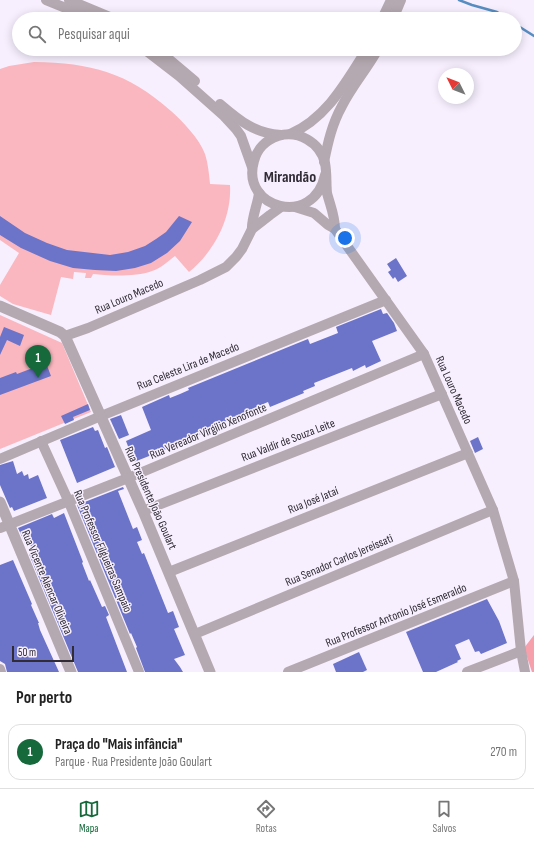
<!DOCTYPE html>
<html lang="pt">
<meta charset="utf-8">
<style>
body{margin:0;font-family:"Sofia Sans Condensed",sans-serif;background:#f6f6f6;color:#222}
.compass{position:absolute;left:438px;top:68px;width:36px;height:36px;border-radius:50%;background:#fff;box-shadow:0 2px 10px #0003;rotate:312deg}
.scale{position:absolute;left:12px;bottom:10px;width:62px;box-sizing:border-box;padding-left:4px;border:2px solid #302b34;border-top:0;font-size:11px;line-height:14px;white-space:nowrap;color:#302b34;-webkit-text-stroke:3px #f7effe;paint-order:stroke}
.you{position:absolute;left:345px;top:238px;width:14px;height:14px;margin:-10px;border:3px solid #fff;border-radius:50%;background:#1a73e8;box-shadow:0 0 0 6px #1a73e833}
.badge{display:grid;place-items:center;width:26px;height:26px;border-radius:50%;background:#15693b;color:#fff;font-size:13px;font-weight:700}
.pin{position:absolute;translate:-50% -33px;filter:drop-shadow(0 1px 2px #0008)}
.pin::after{content:'';position:absolute;top:21px;width:14px;height:12px;background:inherit;clip-path:polygon(0 0,100% 0,50% 100%)}
.list{margin:0;padding:0;list-style:none}
h2{display:flex;justify-content:space-between;align-items:center;height:52px;margin:0;padding:0 16px;font-size:17px}
h2 small{font-size:13px;font-weight:400;color:#767676}
.list li{display:grid;grid-template-columns:26px 1fr auto;gap:12px;align-items:center;box-sizing:border-box;height:56px;margin:0 8px 8px;padding:0 8px;border:1px solid #e0e0e0;border-radius:12px}
.list b{display:block;font-size:15px;white-space:nowrap}
.list p{margin:0;font-size:13px;white-space:nowrap;color:#767676}
.list em{font-size:13px;font-style:normal;color:#767676}
.icon{flex:none;width:22px;height:22px;fill:none;stroke:currentColor;stroke-width:2;stroke-linecap:round;stroke-linejoin:round}
.map{position:relative;flex:none;width:534px;height:672px;overflow:hidden}
.search{position:absolute;background:#fff;box-shadow:0 2px 10px #0003;left:12px;right:12px;top:12px;height:44px;display:flex;align-items:center;gap:10px;box-sizing:border-box;padding:0 14px;border-radius:22px;color:#767676;font-size:15px}
.sheet{height:116px;background:#fff}
nav{display:flex;justify-content:space-around;align-items:center;box-sizing:border-box;height:56px;border-top:1px solid #e0e0e0;background:#fff;font-size:11px;color:#767676}
nav a{display:grid;justify-items:center;gap:2px}
nav .on{color:#15693b}
.map>svg:first-child{display:block}
</style>
<div class="map">
<svg width="534" height="672" viewBox="0 0 534 672">
<rect width="100%" height="100%" fill="#f7effe"/>
<g fill="#fab7bf">
<path d="M34,62C91,63 127,72 171,111C183,122 199,138 205,154C208,163 209,174 210,184L230,185C232,218 214,252 189,272L175,256C168,261 160,269 152,271C136,277 109,276 93,274L91,278H85L86,273L74,272L73,279L61,277L51,315L13,304L0,296V285L19,253L0,240V69L9,66Z"/>
<polygon points="0,315 62,343 91,412 0,449"/>
</g>
<polygon fill="#f6a0ac" points="534,635 534,672 532,672 524,648"/>
<g fill="none" stroke-linecap="round" stroke-linejoin="round">
<g stroke="#578ec2" stroke-width="2.5">
<polyline points="459,0 472,5 497,12 508,19"/>
<polyline points="515,24 534,36"/>
</g>
</g>
<g fill="#6c74c9">
<polygon points="0,216 25,233 47,243 67,250 110,255 128,252 145,246 156,239 166,232 179,216 192,222 180,241 167,253 151,263 135,268 116,271 95,270 73,268 50,261 21,248 0,235"/>
<polygon points="396,258 407,276 398,282 395,277 393,279 388,272 391,270 387,264"/>
<polygon points="381,309 383,314 387,313 394,323 397,331 372,341 381,361 366,368 365,365 353,371 352,368 314,383 315,386 303,391 304,393 270,407 268,402 256,407 257,411 243,417 242,415 206,429 207,431 197,436 197,437 134,462 126,441 151,430 142,407 169,395 170,398 180,394 189,390 188,388 298,343 308,339 310,344 338,333 336,327"/>
<polygon points="4,327 24,335 20,346 7,340 0,355 0,337"/>
<polygon points="46,363 51,376 0,395 0,378 16,372 17,374"/>
<polygon points="88,404 90,410 73,417 74,420 65,424 61,416"/>
<polygon points="121,415 129,435 119,439 110,419"/>
<polygon points="93,427 95,431 98,430 105,448 107,447 115,467 77,483 60,440"/>
<polygon points="478,437 483,449 475,453 470,441"/>
<polygon points="13,461 17,474 22,471 24,476 28,474 29,479 38,475 47,498 14,511 12,507 10,508 0,485 0,465"/>
<polygon points="123,487 124,489 118,491 133,529 137,527 142,540 137,542 142,554 144,553 168,613 173,611 179,627 174,629 185,655 174,659 180,667 183,672 145,672 136,648 137,647 131,633 130,634 77,505"/>
<polygon points="64,513 83,562 82,563 89,581 90,580 102,607 105,606 109,615 106,617 127,672 78,672 29,554 33,553 29,541 25,543 18,528 52,514 54,518"/>
<polygon points="13,560 32,604 31,605 39,623 38,623 40,630 59,672 7,672 5,664 0,661 0,565"/>
<polygon points="487,599 499,621 507,643 481,654 479,651 475,652 469,639 455,645 461,659 457,661 458,662 436,672 423,672 406,632"/>
<polygon points="359,652 367,670 363,672 336,672 333,664"/>
</g>
<g fill="none" stroke-linecap="round" stroke-linejoin="round">
<g stroke="#b4a9b0" stroke-width="10">
<polyline points="46,0 93,19"/>
<polyline points="69,0 115,19"/>
<polyline points="382,19 391,0"/>
<polyline points="393,19 401,0"/>
<polyline points="144,49 179,76 224,116 236,129 241,136 252,167"/>
<polyline points="157,49 195,81"/>
<path d="M220,104C240,121 254,133 281,135"/>
<path d="M290,134C327,118 346,82 367,49"/>
<path d="M324,162C328,142 332,124 342,106C352,86 367,69 378,49"/>
<path d="M325,175C314,228 240,209 254,161C257,149 266,140 278,136C298,130 320,142 325,163C327,173 326,183 327,193C330,205 335,216 335,229"/>
<polyline points="295,207 314,213 328,225 335,229 424,354 493,510 514,581 521,651 525,672"/>
<path d="M252,229C251,220 258,203 259,193"/>
<polyline points="65,336 88,328 200,280 226,267 236,257 242,249 252,229 270,215 281,207"/>
<polyline points="41,441 68,500 139,672"/>
<polyline points="0,459 101,416 386,300"/>
<polyline points="143,511 442,394"/>
<polyline points="0,528 128,478 424,354"/>
<polyline points="169,572 468,453"/>
<polyline points="195,634 493,510"/>
<polyline points="0,669 1,672"/>
<polyline points="288,672 514,581"/>
<polyline points="467,672 521,651"/>
</g>
<g stroke="#b4a9b0" stroke-width="11">
<polyline points="0,306 60,332 65,336 143,511 210,672"/>
<polyline points="0,502 71,672"/>
</g>
</g>
<g text-anchor="middle" stroke-width="3" stroke-linejoin="round" paint-order="stroke">
<g font-size="12" fill="#302b34" stroke="#f7effe">
<text transform="translate(129 296) rotate(-23)" y="4">Rua Louro Macedo</text>
<text transform="translate(188 366) rotate(-22)" y="4">Rua Celeste Lira de Macedo</text>
<text transform="translate(454 390) rotate(66)" y="4">Rua Louro Macedo</text>
<text transform="translate(208 431) rotate(-23)" y="4">Rua Vereador Virgílio Xenofonte</text>
<text transform="translate(288 440) rotate(-21)" y="4">Rua Valdir de Souza Leite</text>
<text transform="translate(151 498) rotate(66)" y="4">Rua Presidente João Goulart</text>
<text transform="translate(313 500) rotate(-22)" y="4">Rua José Jataí</text>
<text transform="translate(103 551) rotate(67)" y="4">Rua Professor Filgueiras Sampaio</text>
<text transform="translate(339 560) rotate(-23)" y="4">Rua Senador Carlos Jereissati</text>
<text transform="translate(47 582) rotate(67)" y="4">Rua Vicente Alencar Oliveira</text>
<text transform="translate(396 615) rotate(-22)" y="4">Rua Professor Antonio José Esmeraldo</text>
</g>
<g font-size="16" font-weight="bold" fill="#302b34" stroke="#f7effe">
<text x="290" y="182">Mirandão</text>
</g>
</g>
</svg>
<svg class="compass" viewBox="-18 -18 36 36"><path d="M0-13l5 13h-10z" fill="#e53935"/><path d="M0 13l5-13h-10z" fill="#767676"/></svg>
<div class="scale">50 m</div>
<div class="you"></div>
<div class="pin badge" style="left:38px;top:378px">1</div>
<div class="search"><svg class="icon" aria-label="search" viewBox="0 0 24 24"><circle cx="10" cy="10" r="6"/><path d="M15 15l6 6"/></svg>Pesquisar aqui</div>
</div>
<section class="sheet">
<h2>Por perto<small></small></h2>
<ul class="list">
<li><span class="badge">1</span><div><b>Praça do ''Mais infância''</b><p>Parque · Rua Presidente João Goulart</p></div><em>270 m</em></li>
</ul>
</section>
<nav>
<a class="on"><svg class="icon" aria-label="map" viewBox="0 0 24 24"><path d="M3 6l6-2 6 2 6-2v14l-6 2-6-2-6 2zM9 4v14M15 6v14"/></svg>Mapa</a>
<a><svg class="icon" aria-label="directions" viewBox="0 0 24 24"><path d="M12 3l9 9-9 9-9-9zM9 14v-3h6M13 9l2 2-2 2"/></svg>Rotas</a>
<a><svg class="icon" aria-label="saved" viewBox="0 0 24 24"><path d="M7 4h10v16l-5-4-5 4z"/></svg>Salvos</a>
</nav>
